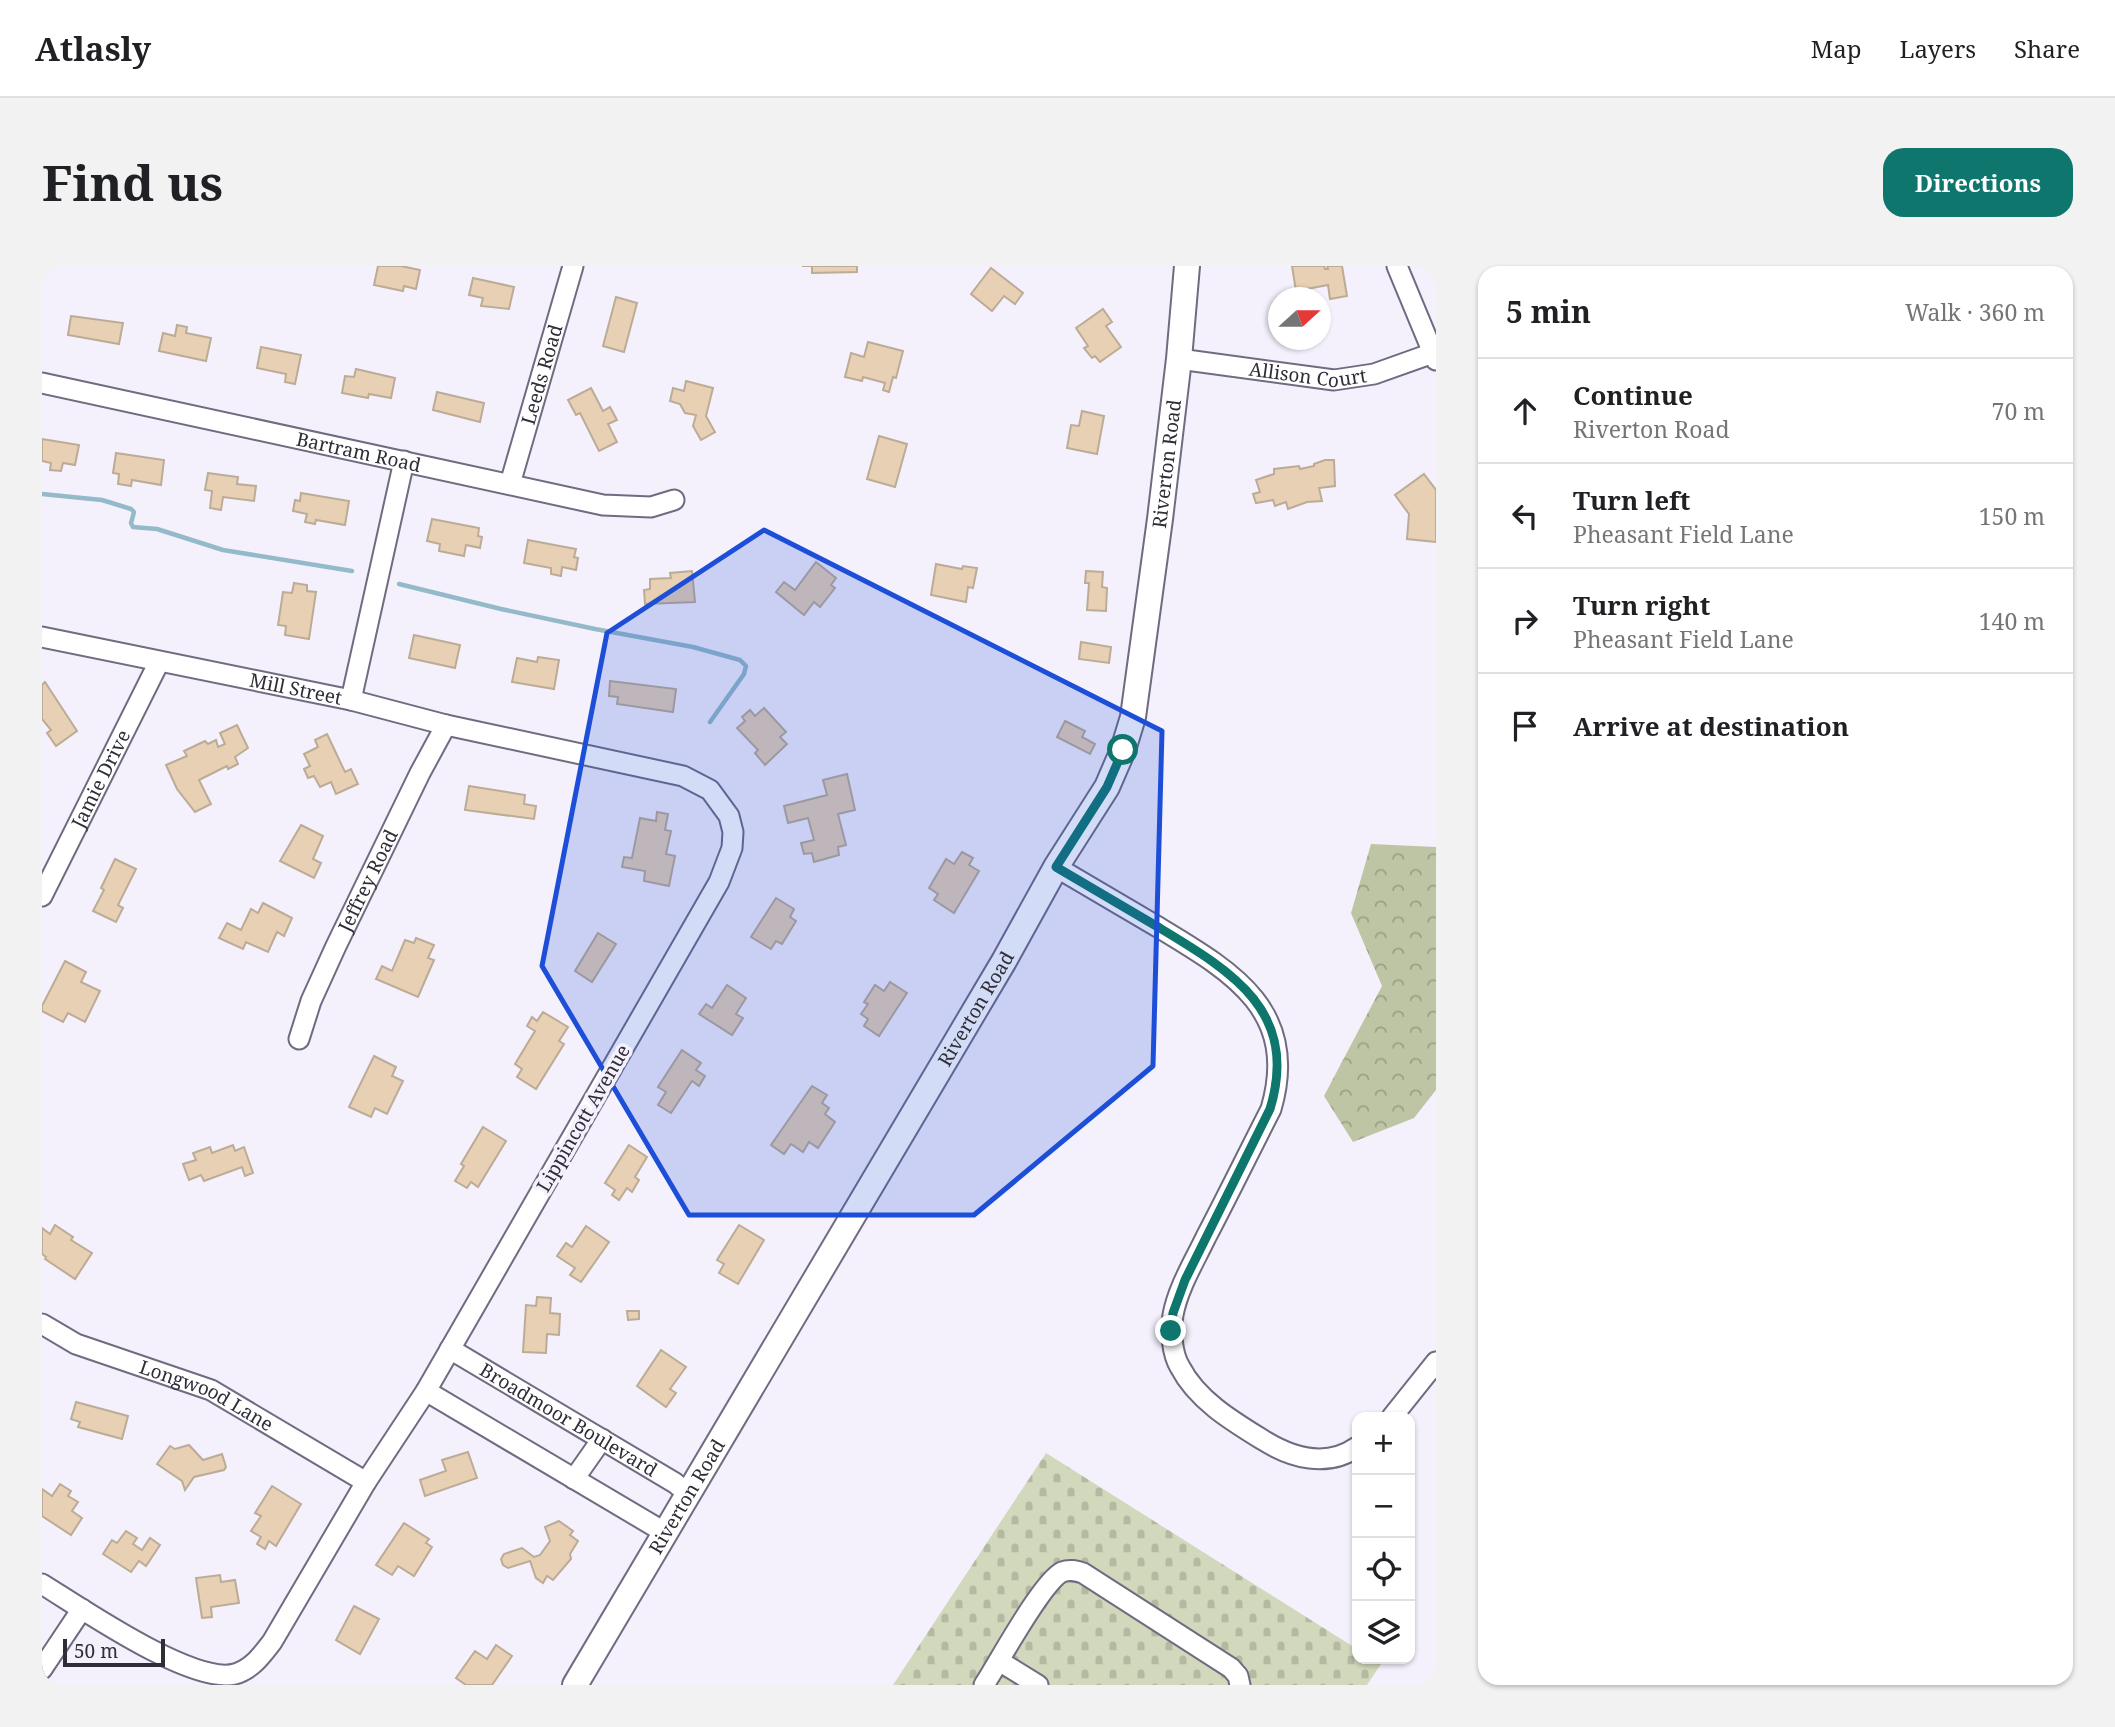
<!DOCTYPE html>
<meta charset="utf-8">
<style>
body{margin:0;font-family:"Noto Serif",serif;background:#f2f2f2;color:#202124}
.controls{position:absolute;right:21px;bottom:21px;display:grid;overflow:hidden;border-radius:14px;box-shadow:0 2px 5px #0004}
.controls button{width:63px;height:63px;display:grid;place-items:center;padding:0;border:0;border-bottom:2px solid #e0e0e0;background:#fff;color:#202124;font:35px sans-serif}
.compass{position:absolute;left:1226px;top:21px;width:63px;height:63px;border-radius:50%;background:#fff;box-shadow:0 2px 5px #0004;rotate:69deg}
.scale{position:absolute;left:21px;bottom:18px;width:102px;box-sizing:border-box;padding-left:7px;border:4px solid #302d37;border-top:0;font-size:19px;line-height:24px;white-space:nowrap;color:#302d37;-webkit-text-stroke:5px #f4f1fc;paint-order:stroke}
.stop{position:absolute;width:21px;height:21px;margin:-16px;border:5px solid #0f766e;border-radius:50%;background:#fff}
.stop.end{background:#0f766e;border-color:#fff;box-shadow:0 2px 7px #0008}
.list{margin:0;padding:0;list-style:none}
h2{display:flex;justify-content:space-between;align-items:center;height:91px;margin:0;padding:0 28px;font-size:30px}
h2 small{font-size:23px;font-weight:400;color:#757577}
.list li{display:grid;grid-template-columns:46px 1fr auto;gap:21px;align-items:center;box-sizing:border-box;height:105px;padding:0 28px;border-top:2px solid #e0e0e0}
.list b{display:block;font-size:26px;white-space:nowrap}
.list p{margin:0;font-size:23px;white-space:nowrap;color:#757577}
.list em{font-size:23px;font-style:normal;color:#757577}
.icon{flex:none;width:38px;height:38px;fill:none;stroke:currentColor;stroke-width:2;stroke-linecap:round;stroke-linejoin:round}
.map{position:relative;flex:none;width:1394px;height:1419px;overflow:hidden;border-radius:21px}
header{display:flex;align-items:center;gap:42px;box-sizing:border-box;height:98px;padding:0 35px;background:#fff;border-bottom:2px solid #e0e0e0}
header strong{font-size:33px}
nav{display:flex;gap:38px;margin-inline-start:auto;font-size:24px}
.intro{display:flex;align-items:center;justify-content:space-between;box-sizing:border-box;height:168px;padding:0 42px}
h1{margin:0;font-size:49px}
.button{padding:18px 32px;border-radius:21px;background:#0f766e;color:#fff;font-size:24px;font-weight:700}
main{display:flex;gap:42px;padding:0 42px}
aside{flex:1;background:#fff;border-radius:21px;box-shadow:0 2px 5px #0004}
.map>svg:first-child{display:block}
</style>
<header>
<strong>Atlasly</strong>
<nav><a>Map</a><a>Layers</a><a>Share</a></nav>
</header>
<div class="intro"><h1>Find us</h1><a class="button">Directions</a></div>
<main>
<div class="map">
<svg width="1394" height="1419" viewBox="0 0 1394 1419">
<defs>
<pattern id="forest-crowns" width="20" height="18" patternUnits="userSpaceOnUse" patternTransform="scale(1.75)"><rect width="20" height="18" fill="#bdc5a4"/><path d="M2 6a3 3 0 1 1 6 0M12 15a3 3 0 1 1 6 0" fill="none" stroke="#9aa086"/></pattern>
<pattern id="cemetery-stones" width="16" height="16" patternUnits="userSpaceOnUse" patternTransform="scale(1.75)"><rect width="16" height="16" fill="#d1d8bb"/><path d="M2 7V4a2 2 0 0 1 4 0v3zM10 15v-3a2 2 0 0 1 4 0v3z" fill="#b4baa1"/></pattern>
</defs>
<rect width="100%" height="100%" fill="#f4f1fc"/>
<polygon fill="url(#forest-crowns)" points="1329,578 1394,581 1394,824 1372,852 1311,876 1282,830 1340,720 1309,647"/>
<polygon fill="url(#cemetery-stones)" points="1004,1187 1315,1383 1315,1393 1331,1393 1339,1398 1325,1419 851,1419"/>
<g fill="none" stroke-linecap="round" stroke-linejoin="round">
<g stroke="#94bac9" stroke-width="4.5">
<polyline points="0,228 60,234 89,243 92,246 89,257 91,261 115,263 181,284 310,305"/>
<polyline points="357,318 459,343 553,363 651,381 698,394 704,400 702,408 668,456"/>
</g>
</g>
<g fill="#e7d0b3" stroke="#bcab96" stroke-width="2">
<polygon points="336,0 359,0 378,4 374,23 362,20 361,25 332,19"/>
<polygon points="760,0 815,0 815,6 770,7 770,0"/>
<polygon points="1250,0 1282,0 1283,3 1286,3 1285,0 1300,0 1305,30 1288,33 1286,19 1254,25"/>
<polygon points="949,2 981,27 973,38 962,30 950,45 929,28"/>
<polygon points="431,12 472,21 467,43 439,40 441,32 427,29"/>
<polygon points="574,31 595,37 582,86 561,80"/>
<polygon points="1061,43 1070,56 1064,60 1079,81 1058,96 1053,90 1050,92 1042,82 1046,80 1034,62"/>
<polygon points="29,50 81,57 77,78 26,69"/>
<polygon points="135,59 145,61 144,67 169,72 164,95 117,85 121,67 133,70"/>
<polygon points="826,76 861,85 854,112 851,111 847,126 841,124 843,117 821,111 820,115 803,111 809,87 822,91"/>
<polygon points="219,81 259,89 253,118 243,116 244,108 215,102"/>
<polygon points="314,103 353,112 349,132 327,128 326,132 300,127 303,110 312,111"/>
<polygon points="644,115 671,122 664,150 673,166 659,174 651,160 654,149 643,147 638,138 628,135 631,122 642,125"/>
<polygon points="549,122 561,145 568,141 575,154 566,158 575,176 557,185 538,147 534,149 526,134"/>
<polygon points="395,126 442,137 438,156 391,144"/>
<polygon points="1040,145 1062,150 1055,188 1025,182 1029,159 1037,160"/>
<polygon points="837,170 865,178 853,221 825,213"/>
<polygon points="0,173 37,179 33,199 21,197 19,205 8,204 9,197 0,195"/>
<polygon points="74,187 122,194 119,219 90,214 89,220 76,218 77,208 71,207"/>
<polygon points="1283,194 1292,194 1293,220 1277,222 1280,235 1265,236 1246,243 1244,236 1233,240 1231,234 1214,237 1211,228 1218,226 1214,214 1232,208 1232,203 1257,200 1258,203 1272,200 1272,198"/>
<polygon points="166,207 196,211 195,218 214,220 212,235 181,231 179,244 168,242 170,225 163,224"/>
<polygon points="1382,208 1394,224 1394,276 1365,273 1367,248 1353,229"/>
<polygon points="259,227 307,235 303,259 274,254 273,258 263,256 265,248 251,245 253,234 258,235"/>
<polygon points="390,253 437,262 436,270 440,271 438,282 424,279 422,290 397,285 398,278 385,275"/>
<polygon points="486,274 534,283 532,291 536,292 534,304 520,301 519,310 509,308 509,302 482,297"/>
<polygon points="774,296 794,312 789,319 793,322 778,341 772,336 762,349 734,326 742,316 753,324"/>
<polygon points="894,298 920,303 921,300 935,302 931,322 926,321 924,336 889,329"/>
<polygon points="650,305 653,336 603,338 602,324 608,323 608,313 629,312 628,307"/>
<polygon points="1044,305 1061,306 1060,321 1065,322 1064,345 1045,344 1047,317 1043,317"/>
<polygon points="252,317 265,319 265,325 274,326 267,373 243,369 244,360 236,359 241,326 250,327"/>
<polygon points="372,369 418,379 413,402 367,392"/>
<polygon points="1039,376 1069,381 1067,397 1037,393"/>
<polygon points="496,391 517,394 512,423 470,416 475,392 495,396"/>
<polygon points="568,415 634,423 631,446 575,438 576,431 567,430"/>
<polygon points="3,416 35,465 14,480 5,467 9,464 0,453 0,419"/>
<polygon points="722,442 744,466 738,471 745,478 723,499 713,487 716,484 695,462 703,455 700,451 708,444 713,450"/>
<polygon points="1023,455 1043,465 1040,471 1053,478 1048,488 1015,471"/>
<polygon points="195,459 206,482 193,491 196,498 186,503 185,500 157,514 169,538 153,546 135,523 124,499 145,490 142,485 163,475 166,478 174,474 176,481 183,478 178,467"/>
<polygon points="285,468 303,506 309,503 316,518 294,528 289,516 278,521 272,510 266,512 262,503 268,500 262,488 276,481 273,474"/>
<polygon points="805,508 813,544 796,548 804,579 796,581 797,589 772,596 770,587 762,588 759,577 772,574 766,552 746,557 742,540 785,529 781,514"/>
<polygon points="427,520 483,529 482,538 494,540 492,553 423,544"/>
<polygon points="615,546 626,548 623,564 629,565 624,588 633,590 627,620 602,615 603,605 580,601 582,591 590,592 598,552 614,555"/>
<polygon points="259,559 281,570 271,593 279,597 272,612 238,595"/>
<polygon points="920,586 931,592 927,599 937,605 912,647 892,634 896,628 887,622 904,593 912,598"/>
<polygon points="73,593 94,603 76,639 81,642 74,656 51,645 62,624 59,622"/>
<polygon points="734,632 752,643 748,651 754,655 740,678 734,675 729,683 709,671"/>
<polygon points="221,637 250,652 242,670 235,666 226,686 204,676 201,683 177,672 185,657 199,664 209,643 216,647"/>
<polygon points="556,667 574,678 550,716 533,705"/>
<polygon points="374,672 392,679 386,692 392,694 376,731 334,713 340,700 350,705 363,674 372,677"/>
<polygon points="23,695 44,706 39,716 58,725 43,756 26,747 21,756 0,745 0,740"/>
<polygon points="848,716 865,727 837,770 822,760 826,753 819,748 826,738 822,736 833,719 842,725"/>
<polygon points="685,719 704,732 694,748 701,752 690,769 657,748 664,738 670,742"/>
<polygon points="501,746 526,761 517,775 522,778 494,823 475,811 480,803 473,798 493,765 485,760 490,751 495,755"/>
<polygon points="640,784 659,797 654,804 663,810 657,820 650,815 629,847 616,839 624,826 616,821"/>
<polygon points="332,790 354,801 350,810 361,815 345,848 333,842 329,851 307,841"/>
<polygon points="770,820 785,829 780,837 787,842 783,848 793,856 776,882 767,876 761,886 749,878 742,888 729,879"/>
<polygon points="441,861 464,875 436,921 429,916 425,922 413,915 422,900 419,898"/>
<polygon points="191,879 193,885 202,881 211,907 203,910 200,901 162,915 159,909 147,914 141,898 154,894 151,887 168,881 170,887"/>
<polygon points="587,879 605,891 593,911 597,914 590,926 585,922 577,934 570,929 573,924 563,917"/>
<polygon points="13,959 31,971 29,974 50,987 33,1013 3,993 4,991 0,988 0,962 8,968"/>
<polygon points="697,959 722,974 696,1018 677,1007 682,998 675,994"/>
<polygon points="544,960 567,976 539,1016 528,1009 533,1002 515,990 524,977 530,981"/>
<polygon points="495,1031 509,1032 508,1047 518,1048 517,1069 505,1068 504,1087 481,1086 484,1039 494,1040"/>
<polygon points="585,1045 597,1045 597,1053 586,1054"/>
<polygon points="619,1084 644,1101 628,1123 634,1127 624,1141 595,1120"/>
<polygon points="34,1136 86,1150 80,1173 36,1161 38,1156 29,1153"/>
<polygon points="147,1179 161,1194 180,1188 184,1201 182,1204 152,1211 143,1224 140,1215 115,1198 128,1180 133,1183"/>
<polygon points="426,1186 435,1212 383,1230 378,1214 404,1205 400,1194"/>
<polygon points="18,1218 29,1225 26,1230 36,1236 30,1245 40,1252 29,1269 0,1250 0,1223 10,1230"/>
<polygon points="230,1220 259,1238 234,1280 227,1275 223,1283 215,1278 219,1271 209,1265 219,1250 213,1247"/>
<polygon points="517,1255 531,1265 528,1269 536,1275 528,1288 529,1293 511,1314 505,1310 501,1317 494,1312 488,1295 466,1302 461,1299 459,1293 462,1288 480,1282 492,1291 498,1289 508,1275 503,1261"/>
<polygon points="362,1257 387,1273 384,1277 390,1281 372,1310 356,1300 350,1309 334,1299"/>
<polygon points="84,1265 95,1272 91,1278 100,1284 108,1272 118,1279 104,1300 97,1295 89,1306 61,1288 70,1274 75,1277"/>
<polygon points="178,1309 179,1316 193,1314 197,1337 169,1341 170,1351 160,1352 154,1312"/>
<polygon points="312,1340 337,1353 318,1388 294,1374"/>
<polygon points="454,1379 470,1390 450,1419 424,1419 414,1412 433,1385 445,1393"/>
</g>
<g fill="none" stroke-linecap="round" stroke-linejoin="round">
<g stroke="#706b81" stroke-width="23">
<g id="minor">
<polyline points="1355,0 1394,94"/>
<path id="s1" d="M1137,93L1292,114L1332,108L1391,87"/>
<path id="s2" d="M0,117L561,239L609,241L632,234"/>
<path id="s3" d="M468,218L531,0"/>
<path id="s4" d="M0,371L309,434L404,459L641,510L668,524L687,550L691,566L690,582L677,616L384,1125L324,1216L230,1376C220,1389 210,1403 193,1408C150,1419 39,1342 0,1318"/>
<polyline points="309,434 362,195"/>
<path d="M1014,601C1048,621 1082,641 1116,661C1189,705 1258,744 1229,843C1207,886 1186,929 1164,971C1152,996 1136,1022 1131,1049C1128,1064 1130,1088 1138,1101C1155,1134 1190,1155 1221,1174C1250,1192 1285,1202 1315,1181"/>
<path id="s5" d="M0,630L117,396"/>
<path id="s6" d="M257,773L269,735L294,680L378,507L404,459"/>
<path id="s7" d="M0,1058L34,1078L169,1124L324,1216"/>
<path id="s8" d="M408,1083L633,1217L645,1227"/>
<polyline points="384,1125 622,1266"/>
<polyline points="1350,1151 1394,1096"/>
<polyline points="532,1213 560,1173"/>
<polyline points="957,1395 996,1419"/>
<polyline points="0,1403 40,1343"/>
<path d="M942,1419C957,1396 1000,1316 1020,1306C1028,1303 1034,1305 1041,1307L1189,1402L1196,1410L1198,1419"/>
</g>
</g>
<g stroke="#706b81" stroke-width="28">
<g id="major">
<path id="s9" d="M533,1419L962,695L1014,601L1065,521L1081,484L1091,451L1118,253L1137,93L1145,0"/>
</g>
</g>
<use href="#minor" stroke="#fff" stroke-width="19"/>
<use href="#major" stroke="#fff" stroke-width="24"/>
</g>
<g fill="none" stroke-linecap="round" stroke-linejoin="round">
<path stroke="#0f766e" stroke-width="9" d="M1081,484L1065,521L1014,601C1048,621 1082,641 1116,661C1189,705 1258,745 1228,843L1143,1014L1131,1047L1129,1065"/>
</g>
<path fill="#1d4ed8" fill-opacity="0.2" stroke="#1d4ed8" stroke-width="5" stroke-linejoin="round" d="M722,264L1120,465L1111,800L932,949H647L500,700L565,367Z"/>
<g text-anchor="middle" stroke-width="7" stroke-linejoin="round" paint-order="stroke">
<g font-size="19" fill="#302d37" stroke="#f4f1fc">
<text dy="7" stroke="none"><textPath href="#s1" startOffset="130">Allison Court</textPath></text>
<text dy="7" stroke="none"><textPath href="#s3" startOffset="114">Leeds Road</textPath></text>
<text dy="7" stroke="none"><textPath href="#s2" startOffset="324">Bartram Road</textPath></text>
<text dy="7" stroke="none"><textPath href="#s9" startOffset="1374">Riverton Road</textPath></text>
<text dy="7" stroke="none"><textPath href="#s4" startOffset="259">Mill Street</textPath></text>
<text dy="7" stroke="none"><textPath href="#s5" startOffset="131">Jamie Drive</textPath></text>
<text dy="7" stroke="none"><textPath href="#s6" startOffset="173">Jeffrey Road</textPath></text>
<text dy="7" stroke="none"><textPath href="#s9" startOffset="786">Riverton Road</textPath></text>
<text transform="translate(541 852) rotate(-60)" y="7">Lippincott Avenue</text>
<text dy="7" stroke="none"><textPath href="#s7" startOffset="180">Longwood Lane</textPath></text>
<text dy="7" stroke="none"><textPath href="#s8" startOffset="138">Broadmoor Boulevard</textPath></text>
<text dy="7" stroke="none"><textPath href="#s9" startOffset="219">Riverton Road</textPath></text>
</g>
</g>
</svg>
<div class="controls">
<button>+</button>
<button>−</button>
<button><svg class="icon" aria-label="locate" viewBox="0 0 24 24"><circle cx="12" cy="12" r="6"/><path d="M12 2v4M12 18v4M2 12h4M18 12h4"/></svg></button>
<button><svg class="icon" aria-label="layers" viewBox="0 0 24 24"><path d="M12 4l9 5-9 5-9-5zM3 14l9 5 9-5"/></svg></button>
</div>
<svg class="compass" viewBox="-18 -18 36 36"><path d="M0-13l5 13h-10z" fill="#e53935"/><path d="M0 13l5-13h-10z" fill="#757577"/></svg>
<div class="scale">50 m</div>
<div class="stop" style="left:1081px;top:484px"></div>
<div class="stop end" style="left:1129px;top:1065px"></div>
</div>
<aside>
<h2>5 min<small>Walk · 360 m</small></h2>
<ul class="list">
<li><svg class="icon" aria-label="ahead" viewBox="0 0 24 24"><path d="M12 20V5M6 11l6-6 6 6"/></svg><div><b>Continue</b><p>Riverton Road</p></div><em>70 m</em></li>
<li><svg class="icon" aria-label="left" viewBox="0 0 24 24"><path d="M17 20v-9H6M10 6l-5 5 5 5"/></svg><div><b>Turn left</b><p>Pheasant Field Lane</p></div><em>150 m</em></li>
<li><svg class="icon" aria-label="right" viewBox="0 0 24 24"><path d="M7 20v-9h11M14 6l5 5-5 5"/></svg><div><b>Turn right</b><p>Pheasant Field Lane</p></div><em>140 m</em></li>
<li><svg class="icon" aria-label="arrive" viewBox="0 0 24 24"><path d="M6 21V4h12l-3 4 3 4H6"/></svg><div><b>Arrive at destination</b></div></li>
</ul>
</aside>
</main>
